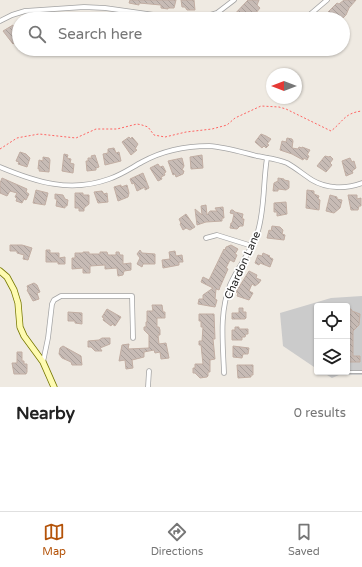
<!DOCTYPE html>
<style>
body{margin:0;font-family:"Varela Round",sans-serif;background:#f2f2f2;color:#222}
.controls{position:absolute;right:12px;bottom:12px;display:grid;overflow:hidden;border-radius:4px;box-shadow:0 1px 3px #0004}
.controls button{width:36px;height:36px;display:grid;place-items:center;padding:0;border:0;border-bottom:1px solid #e0e0e0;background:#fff;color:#222;font:20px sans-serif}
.compass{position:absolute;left:266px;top:68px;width:36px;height:36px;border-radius:50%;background:#fff;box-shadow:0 1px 3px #0004;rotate:270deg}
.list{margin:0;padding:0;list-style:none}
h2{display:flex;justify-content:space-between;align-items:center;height:52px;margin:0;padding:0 16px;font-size:17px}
h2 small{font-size:13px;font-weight:400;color:#767676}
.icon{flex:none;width:22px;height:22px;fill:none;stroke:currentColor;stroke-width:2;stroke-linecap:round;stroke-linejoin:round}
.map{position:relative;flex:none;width:362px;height:387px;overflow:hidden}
.search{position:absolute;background:#fff;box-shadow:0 1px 3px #0004;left:12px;right:12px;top:12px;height:44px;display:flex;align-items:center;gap:10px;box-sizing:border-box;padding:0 14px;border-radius:22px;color:#767676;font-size:15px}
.sheet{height:124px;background:#fff}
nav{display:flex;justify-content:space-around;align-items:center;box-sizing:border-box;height:56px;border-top:1px solid #e0e0e0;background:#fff;font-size:11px;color:#767676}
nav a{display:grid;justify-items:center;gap:2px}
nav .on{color:#b45309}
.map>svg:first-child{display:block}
</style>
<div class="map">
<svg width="362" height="387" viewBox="0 0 362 387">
<defs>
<pattern id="building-back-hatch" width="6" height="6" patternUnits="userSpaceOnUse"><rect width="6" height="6" fill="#c7bbb5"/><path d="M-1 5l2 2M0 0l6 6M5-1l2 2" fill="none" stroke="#aaa09b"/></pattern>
</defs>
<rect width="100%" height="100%" fill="#efeae2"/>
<polygon fill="#cbcbcb" points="362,296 362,375 339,375 332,378 322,372 347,372 347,306 317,306 317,369 283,346 280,313 331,298"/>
<g fill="url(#building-back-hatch)" stroke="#c2aea3">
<polygon points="130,0 176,0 174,8 168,8 168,9 161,8 161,5 139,3 139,5 129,3"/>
<polygon points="181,0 194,0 195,10 187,10 185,7 182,7"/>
<polygon points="248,0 259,0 257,5 260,8 251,19 230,19"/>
<polygon points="344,0 356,0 349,8 346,15 342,19 327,19 324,16 337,3 339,4"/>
<polygon points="13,25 18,33 15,35 18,40 13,44 3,31"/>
<polygon points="261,134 266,136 271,139 267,144 269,145 266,148 264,146 262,148 255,142"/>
<polygon points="129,137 131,139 132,137 138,144 135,149 137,150 131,155 122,142"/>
<polygon points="287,138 292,139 293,141 292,148 298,149 299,147 302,148 302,147 310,150 307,155 309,156 307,160 304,158 303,160 292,154 280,150 282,141 286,142"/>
<polygon points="114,148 116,153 119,152 121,161 105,165 103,154 108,153 108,149"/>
<polygon points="20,152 26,154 30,158 27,167 18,164 19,162 16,161"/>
<polygon points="64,154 68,155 67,158 71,159 70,163 74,164 73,173 62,171"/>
<polygon points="95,155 99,167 96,168 96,170 87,171 86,161 88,161 88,158 92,158 91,156"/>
<polygon points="202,155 203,168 191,169 190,157"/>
<polygon points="325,156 329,157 330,156 333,159 330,163 332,165 326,172 317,166"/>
<polygon points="43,157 49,158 50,160 49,172 39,171 40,169 38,169 39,160 43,161"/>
<polygon points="182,158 184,166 182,170 184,171 183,174 176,177 175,174 173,175 168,161"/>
<polygon points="350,158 352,162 354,161 356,168 352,171 353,173 346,176 342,161"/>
<polygon points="158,164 160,167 163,166 166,172 164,173 165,175 161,177 162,179 158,181 150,168"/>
<polygon points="143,173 149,188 145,190 145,187 137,191 134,183 132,184 130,179"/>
<polygon points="2,178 27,189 26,192 29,194 26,200 24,199 22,203 16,201 17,198 15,197 17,193 10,191 7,196 0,193 0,183"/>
<polygon points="278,178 284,179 284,180 289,181 289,188 286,190 278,189 278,191 273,191 274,183 278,181"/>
<polygon points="121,185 121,187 127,185 129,193 128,197 118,201 114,187"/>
<polygon points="36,190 48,193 45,205 33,203"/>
<polygon points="307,190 314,191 314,194 319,196 318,199 320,200 319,210 306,208"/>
<polygon points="102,191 104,194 107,193 108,202 98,203 94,192"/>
<polygon points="75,193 83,193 83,195 89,195 89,204 84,208 84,211 79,211 79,208 75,208"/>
<polygon points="55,194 63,195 65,199 68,200 67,206 65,206 65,208 56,206 57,199 55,199"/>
<polygon points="330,195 337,197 337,199 342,200 340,208 334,213 326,211"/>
<polygon points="348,195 357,195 357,199 361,198 361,206 359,206 358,210 351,210"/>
<polygon points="286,202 287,214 277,216 277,212 274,212 274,203"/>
<polygon points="206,205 207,215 210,211 217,211 215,208 223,207 224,218 222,218 222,221 206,222 197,225 195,209 202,215 201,206"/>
<polygon points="231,210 233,210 235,212 243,214 242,219 244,219 243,226 240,226 237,229 230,228 231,223 232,223 234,214 230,213"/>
<polygon points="186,214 195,227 190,230 186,228 183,230 180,224 181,223 179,219"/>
<polygon points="272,226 280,227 283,230 282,234 285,235 284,240 267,238 269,230 271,231"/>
<polygon points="10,245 22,245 32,248 28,260 23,259 24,255 17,253 17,251 10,251"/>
<polygon points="231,245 238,249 235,254 237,255 234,262 230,260 226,268 228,269 220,287 219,290 216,289 215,299 217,300 215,307 198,304 199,299 203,299 203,295 213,288 201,282 203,277 209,280 224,249 225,250 226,247"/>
<polygon points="46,250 50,250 50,253 59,253 59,258 65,257 65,264 58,264 58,262 46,262"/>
<polygon points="140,250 142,253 155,254 155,264 143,264 142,267 137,264 140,258 137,254"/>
<polygon points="175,251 176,256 182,255 183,262 179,262 179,265 163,268 162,260 170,259 169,252"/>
<polygon points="83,252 89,252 89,254 100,254 100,252 107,252 108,255 116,255 116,252 119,252 120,255 123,255 123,264 131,263 131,270 124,271 123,275 118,276 117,268 105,269 105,265 90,266 90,273 83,273 83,268 72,269 72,258 75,258 75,253 83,253"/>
<polygon points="263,253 270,256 269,257 273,259 270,267 260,263 259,265 255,263 258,255 262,256"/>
<polygon points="249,271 257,275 256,278 261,280 259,283 255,286 252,284 249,291 253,293 249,300 237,296 238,293 236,292"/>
<polygon points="34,283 37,285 40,292 37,293 39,299 33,301 27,290 28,289 27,286"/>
<polygon points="152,305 162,305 163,312 165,312 165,318 157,318 157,327 159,327 160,330 160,335 158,335 159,344 166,343 169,358 161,359 160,352 155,353 154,350 144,352 144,357 132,360 133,368 126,369 125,360 119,361 122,345 129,344 128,349 149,348 149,335 144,330 144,327 146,327 146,322 147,322 147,311 153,311"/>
<polygon points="239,308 243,308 243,312 246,312 246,318 245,319 232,319 232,313 239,313"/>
<polygon points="107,309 121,317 115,326 112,324 111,326 103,320 104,318 102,317"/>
<polygon points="347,309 351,309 352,311 360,314 359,325 353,331 353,356 360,356 360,362 347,362"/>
<polygon points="68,312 82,313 82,324 75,323 75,321 68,321"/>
<polygon points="199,314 214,314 215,339 213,339 215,359 210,360 210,372 208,372 208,376 207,377 200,378 195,373 193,373 193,368 195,368 195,364 203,364 201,345 199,345 199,341 202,341 203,327 201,327 201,321 199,321"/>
<polygon points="235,327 239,327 239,329 248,329 248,334 246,334 245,337 242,337 242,340 232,340 232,330 235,330"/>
<polygon points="102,338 110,338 110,344 100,348 102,351 95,351 91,347 88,347 88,341 99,340"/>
<polygon points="63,346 81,356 82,365 72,365 71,362 62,358 59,354 60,348"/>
<polygon points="233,346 249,348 248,354 243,354 242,358 233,357"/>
<polygon points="17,352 22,352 22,361 24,361 24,364 27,364 27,372 26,374 14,374 12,363 17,363"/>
<polygon points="237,365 253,365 253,375 251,375 251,377 238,378"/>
</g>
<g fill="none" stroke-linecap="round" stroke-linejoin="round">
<g stroke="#a4a4a4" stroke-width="3.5">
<polyline id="lane" points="347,372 362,372"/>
</g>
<g stroke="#a4a4a4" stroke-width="5.5">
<g id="street">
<polyline points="296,18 307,17 327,0"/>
<polyline points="197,19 217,13 234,0"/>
<polyline points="0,21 12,15 25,11 84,7 105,8 183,19"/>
<path d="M0,167C36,182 70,193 109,179C121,175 131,168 142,162C162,151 187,146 209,146C225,147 241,152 257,156C267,158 278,159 287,163C296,168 304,175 312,180C327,189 346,189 362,183"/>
<polyline points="206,238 217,235 252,246"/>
<polyline points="43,362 48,338 52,304 54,300 61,296 132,296 133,338"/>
<path d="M224,373C223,343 219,313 230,285C238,266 252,251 258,231C265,207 263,182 267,158"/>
<polyline points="148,387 149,371"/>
</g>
</g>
<g stroke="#777800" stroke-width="7">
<polyline id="secondary" points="0,271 7,277 14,290 18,303 20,327 24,336 43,362 54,387"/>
</g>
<path stroke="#ff6563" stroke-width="1" stroke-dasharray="2 2" stroke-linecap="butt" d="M0,149L17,138L22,137L39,134L76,138L96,129H117L137,124L142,125L148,127L154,135L165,137L186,132L212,129L227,125L235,118L261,106L279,107L286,109L331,131C343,122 344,113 362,111"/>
<use href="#lane" stroke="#fff" stroke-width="2"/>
<use href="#street" stroke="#fff" stroke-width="4"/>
<use href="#secondary" stroke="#fefbb1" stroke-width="5.5"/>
</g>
<g text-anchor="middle" stroke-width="3.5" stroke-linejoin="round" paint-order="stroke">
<g font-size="11" fill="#1d1d1d" stroke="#fff">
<text transform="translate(242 265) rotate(-66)" y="4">Chardon Lane</text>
</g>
</g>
</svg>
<div class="controls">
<button><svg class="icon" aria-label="locate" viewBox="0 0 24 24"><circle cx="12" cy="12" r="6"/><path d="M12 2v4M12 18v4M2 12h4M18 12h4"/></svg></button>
<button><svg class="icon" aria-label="layers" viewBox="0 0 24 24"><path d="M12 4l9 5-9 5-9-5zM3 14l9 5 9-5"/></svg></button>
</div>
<svg class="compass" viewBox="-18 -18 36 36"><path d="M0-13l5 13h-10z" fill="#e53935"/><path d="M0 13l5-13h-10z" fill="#767676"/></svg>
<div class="search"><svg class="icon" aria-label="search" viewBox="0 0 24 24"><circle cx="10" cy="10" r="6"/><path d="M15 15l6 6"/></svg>Search here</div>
</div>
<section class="sheet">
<h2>Nearby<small>0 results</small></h2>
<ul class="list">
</ul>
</section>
<nav>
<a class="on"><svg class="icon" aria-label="map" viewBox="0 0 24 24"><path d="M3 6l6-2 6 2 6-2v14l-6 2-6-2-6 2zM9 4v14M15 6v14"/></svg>Map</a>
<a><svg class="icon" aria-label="directions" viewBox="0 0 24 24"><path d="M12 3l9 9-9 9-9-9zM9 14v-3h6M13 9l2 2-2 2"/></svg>Directions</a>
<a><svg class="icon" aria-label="saved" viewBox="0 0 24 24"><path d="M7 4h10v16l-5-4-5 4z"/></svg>Saved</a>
</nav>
